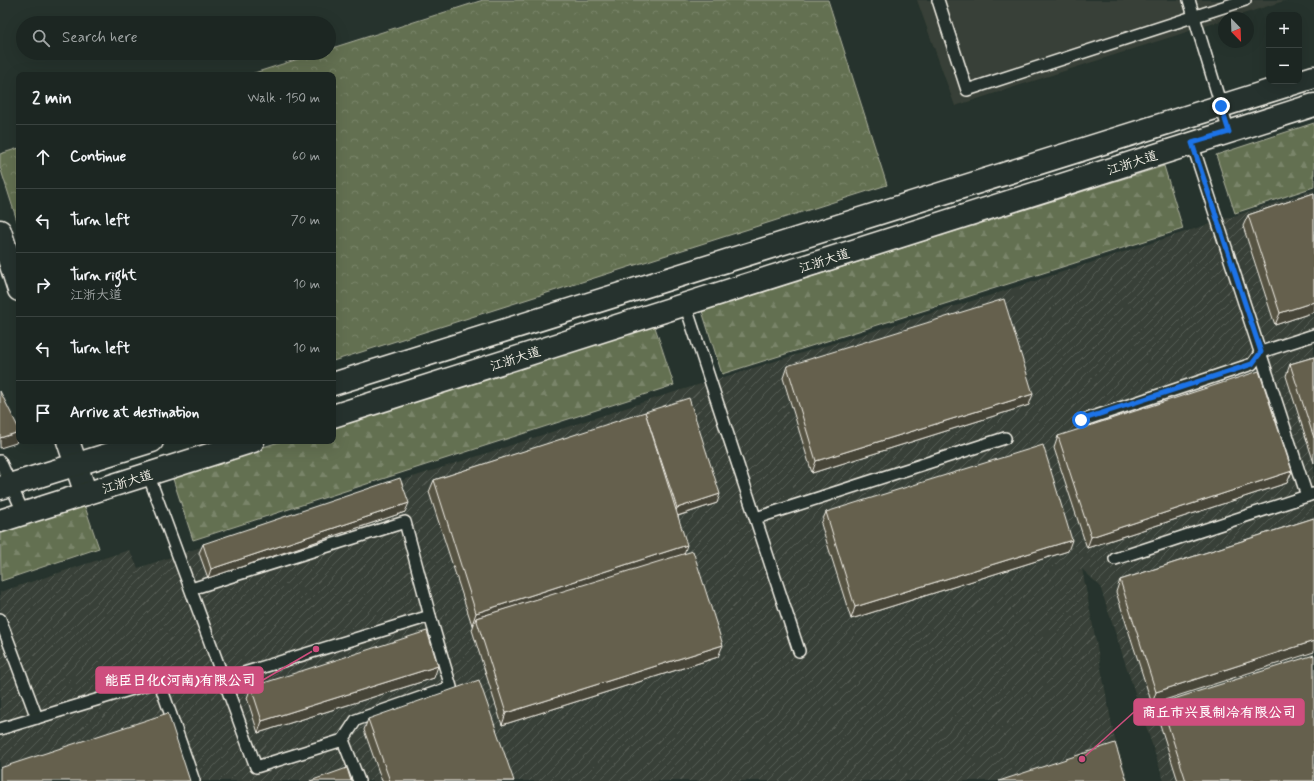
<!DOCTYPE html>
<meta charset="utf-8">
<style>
body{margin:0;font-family:Mynerve,"LXGW WenKai TC",sans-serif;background:#252e2a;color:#f1f3f6}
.controls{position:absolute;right:12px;top:12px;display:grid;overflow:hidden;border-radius:8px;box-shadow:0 4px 16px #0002}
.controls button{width:36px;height:36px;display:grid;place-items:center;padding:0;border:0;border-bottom:1px solid #3a4340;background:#1c2622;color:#f1f3f6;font:20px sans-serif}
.compass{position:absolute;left:1218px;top:12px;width:36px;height:36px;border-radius:50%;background:#1c2622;box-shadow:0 4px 16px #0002;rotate:157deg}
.stop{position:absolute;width:12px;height:12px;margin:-9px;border:3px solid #1a73e8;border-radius:50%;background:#fff}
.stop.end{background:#1a73e8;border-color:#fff;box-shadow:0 1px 4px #0008}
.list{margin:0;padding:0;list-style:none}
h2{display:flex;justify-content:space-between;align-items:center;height:52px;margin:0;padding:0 16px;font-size:17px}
h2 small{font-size:13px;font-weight:400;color:#a0a5a5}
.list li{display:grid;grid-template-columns:26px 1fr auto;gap:12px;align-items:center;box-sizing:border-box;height:64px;padding:0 16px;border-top:1px solid #3a4340}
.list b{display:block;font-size:15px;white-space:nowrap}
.list p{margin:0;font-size:13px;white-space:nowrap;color:#a0a5a5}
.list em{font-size:13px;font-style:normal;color:#a0a5a5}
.icon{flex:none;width:22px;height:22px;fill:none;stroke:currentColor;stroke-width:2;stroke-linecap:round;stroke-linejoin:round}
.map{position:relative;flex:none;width:1314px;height:781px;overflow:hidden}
.search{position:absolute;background:#1c2622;box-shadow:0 4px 16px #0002;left:16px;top:16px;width:320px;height:44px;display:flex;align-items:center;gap:10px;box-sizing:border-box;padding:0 14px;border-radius:22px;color:#a0a5a5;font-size:15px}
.panel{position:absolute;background:#1c2622;box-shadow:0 4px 16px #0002;left:16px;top:72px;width:320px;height:372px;border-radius:8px}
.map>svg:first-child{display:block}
</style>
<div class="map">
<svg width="1314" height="781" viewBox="0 0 1314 781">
<defs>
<pattern id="industrial-furrows" width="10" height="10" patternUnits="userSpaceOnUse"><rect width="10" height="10" fill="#394137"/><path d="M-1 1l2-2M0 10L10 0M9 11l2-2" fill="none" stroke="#565d54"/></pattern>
<pattern id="forest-firs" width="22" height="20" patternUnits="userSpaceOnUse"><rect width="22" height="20" fill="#637051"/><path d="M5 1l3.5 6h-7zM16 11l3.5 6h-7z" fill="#7a856a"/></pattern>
<pattern id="park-crowns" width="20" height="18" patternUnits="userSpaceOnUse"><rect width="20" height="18" fill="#637051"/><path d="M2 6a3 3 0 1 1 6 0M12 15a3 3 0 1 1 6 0" fill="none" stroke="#7a856a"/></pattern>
</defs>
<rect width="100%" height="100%" fill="#26332d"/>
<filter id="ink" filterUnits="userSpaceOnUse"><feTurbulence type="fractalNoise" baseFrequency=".025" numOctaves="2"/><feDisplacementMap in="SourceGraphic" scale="8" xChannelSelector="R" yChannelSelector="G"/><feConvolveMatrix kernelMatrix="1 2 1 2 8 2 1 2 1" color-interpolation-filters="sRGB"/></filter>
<g filter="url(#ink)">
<polygon fill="#394137" points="917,0 1287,0 1230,18 1224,18 1224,20 955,106"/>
<polygon fill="url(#industrial-furrows)" points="1314,190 1314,781 1164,781 1100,586 1082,569 1114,736 1129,781 0,781 0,592 129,550 138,568 410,478 678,391 998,293"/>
<g fill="url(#forest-firs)" stroke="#acb09c">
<polygon points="1314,123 1314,187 1235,213 1216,155"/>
<polygon points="1164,166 1183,229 722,374 702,311"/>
<polygon points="653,321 674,385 193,540 172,476 282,441 333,441 333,424"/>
<polygon points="84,504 99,548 1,581 0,532"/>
</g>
<g fill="url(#park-crowns)" stroke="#acb09c">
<polygon points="483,0 828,0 887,185 333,361 333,75 248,75 317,53 329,53 329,49"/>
<polygon points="19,148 19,227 0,167 0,154"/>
</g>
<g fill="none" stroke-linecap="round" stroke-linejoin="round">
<g stroke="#f4f1e8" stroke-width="14">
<g id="lane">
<polyline points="938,0 967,90 1245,0"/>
<polyline points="1189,0 1229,132"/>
<polyline points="1192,143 1307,496"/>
<polyline points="685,304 799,651"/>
<polyline points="1081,421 1252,364 1261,352 1314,335"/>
<polyline points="0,461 24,514"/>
<polyline points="148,474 256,767 343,740 359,781"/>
<polyline points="756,518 1005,438"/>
<polyline points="1115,559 1313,494"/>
<polyline points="191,589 405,522 430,616"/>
<polyline points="0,619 37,718"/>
<polyline points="224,679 430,616 451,687 356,720 343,740"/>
<polyline points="0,729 159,681 194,781"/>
</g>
</g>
<g stroke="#f4f1e8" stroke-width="25">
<g id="street">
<polyline points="0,231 19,290"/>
<polyline points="68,441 86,494"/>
</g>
</g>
<g stroke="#f4f1e8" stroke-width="25">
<g id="primary">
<polyline points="333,384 1314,77"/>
<polyline points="333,416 1314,105"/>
<polyline points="0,488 152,441"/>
<polyline points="0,521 253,441"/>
</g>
</g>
<use href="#lane" stroke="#26332d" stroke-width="11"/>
<use href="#street" stroke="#26332d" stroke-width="22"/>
<use href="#primary" stroke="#26332d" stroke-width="22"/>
</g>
<g fill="#575343" stroke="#f4f1e8">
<polygon points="1314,193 1314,312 1275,325 1243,226 1248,215"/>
<polygon points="1314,357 1314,463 1286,376 1290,364"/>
<polygon points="787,366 1029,405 812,473 783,378"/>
<polygon points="645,412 717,503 678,516 684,553 718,657 502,725 472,630 474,624 472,625 429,492 434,480 645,413"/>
<polygon points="1058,436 1292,471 1287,483 1087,548 1054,448"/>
<polygon points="405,512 208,578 199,553 203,544"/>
<polygon points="826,512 1068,551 851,619 821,524"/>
<polygon points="1314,518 1152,704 1116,592 1120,580"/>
<polygon points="434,678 258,733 247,698 251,687"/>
<polygon points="1161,703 1314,781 1178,781 1157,715"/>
<polygon points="368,719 514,781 382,781 364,730"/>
</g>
<g fill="#474437" stroke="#f4f1e8">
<polygon points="1314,302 1314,312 1275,325 1280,313"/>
<polygon points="1033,394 1029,405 812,473 816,461"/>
<polygon points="19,432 19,435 16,443 0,448 0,438"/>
<polygon points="1292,471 1287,483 1087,548 1091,537"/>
<polygon points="720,494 717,503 674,517 677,508"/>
<polygon points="409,503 405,512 208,578 211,569"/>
<polygon points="1072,540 1068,551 851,619 855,607"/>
<polygon points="687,545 683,557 476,618 474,624 472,625 476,613"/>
<polygon points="1314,641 1314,652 1152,704 1156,692"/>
<polygon points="723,645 718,657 502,725 506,713"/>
<polygon points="438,666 434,678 258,733 262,721"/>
</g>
<g fill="#65614e" stroke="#f4f1e8">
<polygon points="1314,193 1314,302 1280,313 1248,215"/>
<polygon points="1004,299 1033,394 816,461 787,366"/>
<polygon points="1314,357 1314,438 1290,364"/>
<polygon points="1259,371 1292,471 1091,537 1058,436"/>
<polygon points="0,391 19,429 19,432 0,438"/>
<polygon points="689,398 720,494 677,508 645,412"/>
<polygon points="645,412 687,545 476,613 434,480"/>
<polygon points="1043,445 1072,540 855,607 826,512"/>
<polygon points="400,478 409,503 211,569 203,544"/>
<polygon points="1314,518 1314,641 1156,692 1120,580"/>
<polygon points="693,551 723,645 506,713 476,618"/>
<polygon points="427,631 438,666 262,721 251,687"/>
<polygon points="1314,655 1314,781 1186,781 1161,703"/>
<polygon points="479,680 514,781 390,781 368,719"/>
<polygon points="168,713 190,781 0,781 0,768"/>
<polygon points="1115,743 1127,781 999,781"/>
<polygon points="347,768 351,781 310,781"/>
</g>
</g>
<g fill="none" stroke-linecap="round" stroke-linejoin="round" filter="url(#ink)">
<polyline stroke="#1a73e8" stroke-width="5" points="1081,420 1252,364 1261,352 1192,143 1229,132 1221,106"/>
</g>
<g text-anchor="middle" stroke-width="3.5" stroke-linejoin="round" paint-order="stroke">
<g font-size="13" fill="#f4f1e8" stroke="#26332d">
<text transform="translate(1132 162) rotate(-18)" y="5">江浙大道</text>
<text transform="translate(824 260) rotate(-18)" y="5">江浙大道</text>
<text transform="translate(515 358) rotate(-18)" y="5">江浙大道</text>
<text transform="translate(127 481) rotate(-17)" y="5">江浙大道</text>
</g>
</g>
<path fill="none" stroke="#ce4e7e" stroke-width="1.5" d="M316 649L263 680M1082 759L1134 712"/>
<g fill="#ce4e7e" stroke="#26332d" stroke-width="1.5">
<circle cx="316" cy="649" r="4"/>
<circle cx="1082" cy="759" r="4"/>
</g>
<g fill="#ce4e7e" stroke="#ce4e7e" stroke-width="1.5">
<rect x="96" y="667" width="167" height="26" rx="4"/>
<rect x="1134" y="699" width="170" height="26" rx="4"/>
</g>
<g font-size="14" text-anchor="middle" font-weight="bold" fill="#fff">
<text x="180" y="685">能臣日化(河南)有限公司</text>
<text x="1219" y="717">商丘市兴良制冷有限公司</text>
</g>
</svg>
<div class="controls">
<button>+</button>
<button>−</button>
</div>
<svg class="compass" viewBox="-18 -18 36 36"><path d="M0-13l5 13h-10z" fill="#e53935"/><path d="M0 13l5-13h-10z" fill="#a0a5a5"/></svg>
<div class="stop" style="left:1081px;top:420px"></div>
<div class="stop end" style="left:1221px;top:106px"></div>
<div class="search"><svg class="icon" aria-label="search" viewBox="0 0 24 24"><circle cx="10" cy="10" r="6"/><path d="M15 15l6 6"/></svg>Search here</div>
<section class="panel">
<h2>2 min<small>Walk · 150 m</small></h2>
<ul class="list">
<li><svg class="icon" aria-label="ahead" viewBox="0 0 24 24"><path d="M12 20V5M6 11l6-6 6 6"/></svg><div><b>Continue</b></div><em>60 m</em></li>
<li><svg class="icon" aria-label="left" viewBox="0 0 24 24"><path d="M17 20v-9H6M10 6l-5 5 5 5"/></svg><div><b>Turn left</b></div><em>70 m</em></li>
<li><svg class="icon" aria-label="right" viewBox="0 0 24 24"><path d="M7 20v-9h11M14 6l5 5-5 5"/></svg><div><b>Turn right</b><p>江浙大道</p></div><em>10 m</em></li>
<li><svg class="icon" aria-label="left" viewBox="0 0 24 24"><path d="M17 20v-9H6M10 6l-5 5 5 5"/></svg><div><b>Turn left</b></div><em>10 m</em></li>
<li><svg class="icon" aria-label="arrive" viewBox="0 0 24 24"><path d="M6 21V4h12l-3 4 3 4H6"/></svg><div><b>Arrive at destination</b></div></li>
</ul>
</section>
</div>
